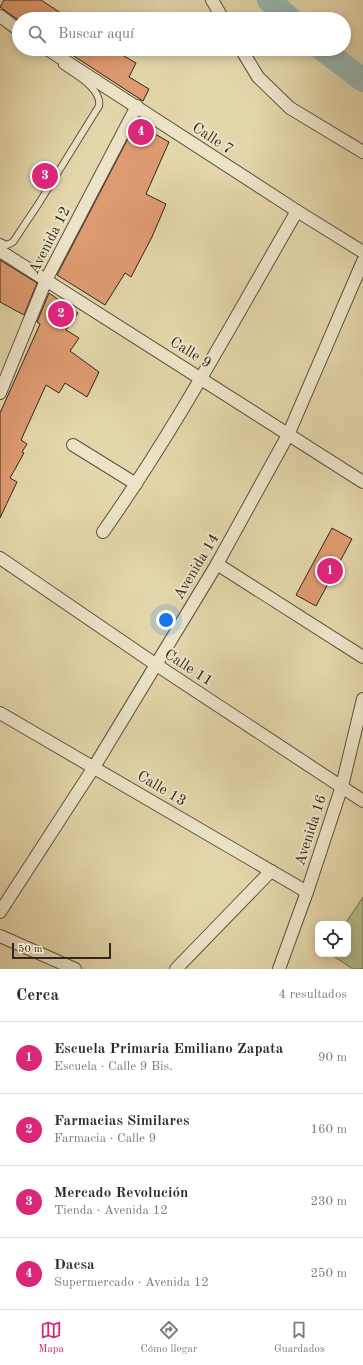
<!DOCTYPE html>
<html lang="es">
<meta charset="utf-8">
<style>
body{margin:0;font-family:"Old Standard TT",serif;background:#f7f7f7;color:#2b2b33}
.controls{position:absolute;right:12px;bottom:12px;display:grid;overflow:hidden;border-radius:8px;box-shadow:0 2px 10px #0003}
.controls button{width:36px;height:36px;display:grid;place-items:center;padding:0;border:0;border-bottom:1px solid #e1e1e2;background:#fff;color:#2b2b33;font:20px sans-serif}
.scale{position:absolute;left:12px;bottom:10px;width:99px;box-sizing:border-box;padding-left:4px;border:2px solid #32261e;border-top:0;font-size:11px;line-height:14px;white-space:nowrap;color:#32261e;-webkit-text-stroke:3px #ede4c8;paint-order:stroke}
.you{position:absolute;left:166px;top:620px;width:14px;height:14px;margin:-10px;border:3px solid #fff;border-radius:50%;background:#1a73e8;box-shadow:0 0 0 6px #1a73e833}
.badge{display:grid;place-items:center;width:26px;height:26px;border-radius:50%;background:#db2777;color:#fff;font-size:13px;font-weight:700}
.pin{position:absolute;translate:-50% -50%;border:2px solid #fff;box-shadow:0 1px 4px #0006}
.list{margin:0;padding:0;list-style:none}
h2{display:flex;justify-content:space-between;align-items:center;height:52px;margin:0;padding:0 16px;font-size:17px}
h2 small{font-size:13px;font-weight:400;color:#7c7c81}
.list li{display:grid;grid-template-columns:26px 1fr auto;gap:12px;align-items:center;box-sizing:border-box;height:72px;padding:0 16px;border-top:1px solid #e1e1e2}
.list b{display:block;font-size:15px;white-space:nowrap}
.list p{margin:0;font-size:13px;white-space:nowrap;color:#7c7c81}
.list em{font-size:13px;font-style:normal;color:#7c7c81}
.icon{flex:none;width:22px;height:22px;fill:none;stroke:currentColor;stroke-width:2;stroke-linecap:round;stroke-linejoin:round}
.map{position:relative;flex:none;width:363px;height:969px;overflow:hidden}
.search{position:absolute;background:#fff;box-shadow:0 2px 10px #0003;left:12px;right:12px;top:12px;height:44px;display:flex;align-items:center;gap:10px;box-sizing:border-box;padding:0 14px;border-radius:22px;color:#7c7c81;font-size:15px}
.sheet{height:340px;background:#fff}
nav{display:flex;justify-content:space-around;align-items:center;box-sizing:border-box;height:56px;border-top:1px solid #e1e1e2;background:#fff;font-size:11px;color:#7c7c81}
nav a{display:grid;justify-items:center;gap:2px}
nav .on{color:#db2777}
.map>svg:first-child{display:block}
</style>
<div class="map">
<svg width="363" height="969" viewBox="0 0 363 969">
<rect width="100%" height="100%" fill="#e3d6aa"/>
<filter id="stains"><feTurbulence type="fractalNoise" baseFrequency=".005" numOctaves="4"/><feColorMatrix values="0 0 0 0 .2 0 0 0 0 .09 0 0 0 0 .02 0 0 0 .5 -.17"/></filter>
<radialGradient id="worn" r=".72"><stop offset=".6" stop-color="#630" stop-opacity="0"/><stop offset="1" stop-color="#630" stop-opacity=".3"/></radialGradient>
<polygon fill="#b0be8b" stroke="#717254" points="363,897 363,969 353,969 330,954 348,954 348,924 345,924"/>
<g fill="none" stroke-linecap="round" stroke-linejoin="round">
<g stroke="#98b7b2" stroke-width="24">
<polyline points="269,0 290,19"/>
<polyline points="322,49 363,80"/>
</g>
</g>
<g fill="#de9a70" stroke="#32261e">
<polygon points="4,0 41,0 70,19 17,19 0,7"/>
<polygon points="63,49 112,49 136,63 129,77 149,89 143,101"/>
<polygon points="136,123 169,142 146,194 166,204 152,237 131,277 125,273 105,305 57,275"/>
<polygon points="0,260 37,283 24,315 0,302"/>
<polygon points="49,293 78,313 66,330 79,338 70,351 99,372 87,397 65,383 59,393 46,385 21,440 27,444 22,452 24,453 10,478 17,482 0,518 0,413 40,324 37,322"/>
<polygon points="332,528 352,539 316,606 296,595"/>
</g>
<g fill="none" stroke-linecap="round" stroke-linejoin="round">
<g stroke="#5e5241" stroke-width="8">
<path id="service" d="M0,242L7,245L13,242L39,203L99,106C102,88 74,74 62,65"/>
</g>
<g stroke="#5e5241" stroke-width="14">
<g id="minor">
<polyline points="212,0 223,19"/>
<polyline points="0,16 19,30"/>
<polyline points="47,49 297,211 363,252"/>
<polyline points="241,49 258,77 290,108 363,152"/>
<polyline points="0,251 363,482"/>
<polyline points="0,393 46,280 137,106"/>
<polyline points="73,445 136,484"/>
<path d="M103,532C175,430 234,320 297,211"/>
<polyline points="0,558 155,664 363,801"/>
<polyline points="217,564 363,657"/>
<polyline points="0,713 307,892"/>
<polyline points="0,912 94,767 217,564 288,435 363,261"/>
<polyline points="0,936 75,969"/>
<polyline points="176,969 271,871"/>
<polyline points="279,969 307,892 342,786 363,699"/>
</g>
</g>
<use href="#service" stroke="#ede4c8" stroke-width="6"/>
<use href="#minor" stroke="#ede4c8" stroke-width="12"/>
</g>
<g text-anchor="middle" stroke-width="4" stroke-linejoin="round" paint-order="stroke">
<g font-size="15" fill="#32261e" stroke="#ede4c8">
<text transform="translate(213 138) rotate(33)" y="5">Calle 7</text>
<text transform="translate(49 240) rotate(-63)" y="5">Avenida 12</text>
<text transform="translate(191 352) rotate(32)" y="5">Calle 9</text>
<text transform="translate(196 566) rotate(-59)" y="5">Avenida 14</text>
<text transform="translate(189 667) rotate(33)" y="5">Calle 11</text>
<text transform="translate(162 788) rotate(31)" y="5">Calle 13</text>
<text transform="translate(310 830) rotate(-72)" y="5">Avenida 16</text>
</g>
</g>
<rect width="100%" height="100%" filter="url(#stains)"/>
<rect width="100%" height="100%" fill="url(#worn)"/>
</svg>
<div class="controls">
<button><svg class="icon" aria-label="locate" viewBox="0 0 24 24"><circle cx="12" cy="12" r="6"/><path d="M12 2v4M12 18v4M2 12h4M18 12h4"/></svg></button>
</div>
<div class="scale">50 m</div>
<div class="you"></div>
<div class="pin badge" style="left:330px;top:571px">1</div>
<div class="pin badge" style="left:61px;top:314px">2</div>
<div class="pin badge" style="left:45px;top:176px">3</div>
<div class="pin badge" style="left:141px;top:132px">4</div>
<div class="search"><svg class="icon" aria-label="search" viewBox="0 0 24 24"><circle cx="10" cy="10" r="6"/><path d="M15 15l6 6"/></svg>Buscar aquí</div>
</div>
<section class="sheet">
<h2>Cerca<small>4 resultados</small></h2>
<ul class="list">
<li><span class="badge">1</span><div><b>Escuela Primaria Emiliano Zapata</b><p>Escuela · Calle 9 Bis.</p></div><em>90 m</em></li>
<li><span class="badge">2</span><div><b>Farmacias Similares</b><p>Farmacia · Calle 9</p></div><em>160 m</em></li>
<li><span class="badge">3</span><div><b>Mercado Revolución</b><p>Tienda · Avenida 12</p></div><em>230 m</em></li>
<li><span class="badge">4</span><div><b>Dacsa</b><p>Supermercado · Avenida 12</p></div><em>250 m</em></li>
</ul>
</section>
<nav>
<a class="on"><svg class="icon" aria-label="map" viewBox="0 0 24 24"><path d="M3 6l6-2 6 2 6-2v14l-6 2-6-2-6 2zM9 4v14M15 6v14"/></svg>Mapa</a>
<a><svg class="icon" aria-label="directions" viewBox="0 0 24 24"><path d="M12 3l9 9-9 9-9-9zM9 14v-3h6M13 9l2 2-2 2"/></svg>Cómo llegar</a>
<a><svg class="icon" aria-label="saved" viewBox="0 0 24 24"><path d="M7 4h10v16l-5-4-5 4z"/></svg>Guardados</a>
</nav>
